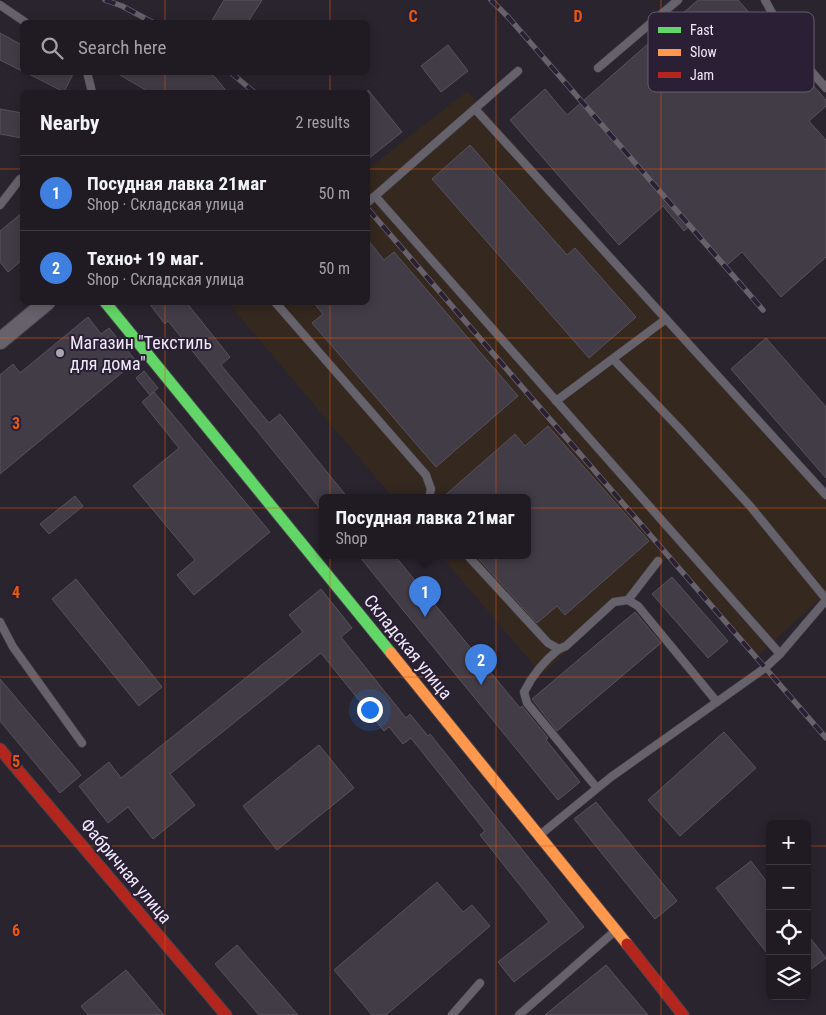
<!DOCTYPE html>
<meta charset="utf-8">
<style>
body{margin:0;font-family:"Roboto Condensed",sans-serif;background:#2d2830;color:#f1f3f6}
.controls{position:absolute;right:15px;bottom:15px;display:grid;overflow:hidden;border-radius:8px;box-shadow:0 2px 12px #0003}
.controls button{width:45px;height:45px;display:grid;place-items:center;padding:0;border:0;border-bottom:1px solid #3d3941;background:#201b23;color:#f1f3f6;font:25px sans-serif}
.you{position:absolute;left:369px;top:709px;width:18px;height:18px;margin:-12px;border:4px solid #fff;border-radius:50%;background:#1a73e8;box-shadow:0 0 0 8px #1a73e833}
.badge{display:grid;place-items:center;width:32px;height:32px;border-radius:50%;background:#0b8043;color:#fff;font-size:16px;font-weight:700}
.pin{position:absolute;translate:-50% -41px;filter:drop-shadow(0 1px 2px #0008)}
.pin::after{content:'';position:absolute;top:26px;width:18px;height:15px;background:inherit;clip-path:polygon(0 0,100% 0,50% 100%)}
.popup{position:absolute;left:319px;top:494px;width:212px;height:65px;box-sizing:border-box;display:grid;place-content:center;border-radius:8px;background:#201b23;filter:drop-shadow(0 1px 4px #0005);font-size:16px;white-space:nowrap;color:#a2a1a6}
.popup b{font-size:19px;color:#f1f3f6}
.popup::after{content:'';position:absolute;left:50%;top:100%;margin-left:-10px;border:10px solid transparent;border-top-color:#201b23}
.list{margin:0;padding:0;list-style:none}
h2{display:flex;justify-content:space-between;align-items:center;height:65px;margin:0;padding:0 20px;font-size:21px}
h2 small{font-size:16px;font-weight:400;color:#a2a1a6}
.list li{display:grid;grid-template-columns:32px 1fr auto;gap:15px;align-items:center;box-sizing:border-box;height:75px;padding:0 20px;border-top:1px solid #3d3941}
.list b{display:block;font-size:19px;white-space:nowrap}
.list p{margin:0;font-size:16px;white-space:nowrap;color:#a2a1a6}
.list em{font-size:16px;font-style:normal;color:#a2a1a6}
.icon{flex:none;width:28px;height:28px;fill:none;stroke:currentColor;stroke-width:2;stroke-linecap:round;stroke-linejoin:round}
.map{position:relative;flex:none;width:826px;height:1015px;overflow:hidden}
.search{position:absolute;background:#201b23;box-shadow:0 2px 12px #0003;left:20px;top:20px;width:350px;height:55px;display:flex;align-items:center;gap:12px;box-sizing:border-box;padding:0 18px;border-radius:8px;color:#a2a1a6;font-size:19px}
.panel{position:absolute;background:#201b23;box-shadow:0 2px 12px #0003;left:20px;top:90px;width:350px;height:215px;border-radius:8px}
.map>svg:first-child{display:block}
</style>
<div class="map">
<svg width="826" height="1015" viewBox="0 0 826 1015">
<rect width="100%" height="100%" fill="#2a242f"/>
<polygon fill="#34281f" points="467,91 826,494 826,593 757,657 670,555 542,675 441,556 528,556 528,498 393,498 228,303 368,302 368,169"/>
<g fill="#423c47" stroke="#58525d">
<polygon points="224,0 262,0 248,22 211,22"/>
<polygon points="698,0 738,0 826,100 826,106 809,121 826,140 826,257 781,297 742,252 727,265 691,225 684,231 663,206 619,245 510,120 545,89 567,115"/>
<polygon points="0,33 22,45 22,71 0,60"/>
<polygon points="448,45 468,71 441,92 421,66"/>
<polygon points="25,72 74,72 64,92"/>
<polygon points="115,72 208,72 215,77 227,92 149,92"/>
<polygon points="368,90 402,132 368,159"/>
<polygon points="0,109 22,113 22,138 0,134"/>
<polygon points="470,145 567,255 575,248 636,317 589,358 432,179"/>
<polygon points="22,213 22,260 8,272 0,262 0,231"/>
<polygon points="368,240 384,260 394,252 518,396 436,467 312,323 323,314 313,302 368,302"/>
<polygon points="148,302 186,302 230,357 221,365 269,423 280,414 348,498 322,498 322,511 168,321 165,324"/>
<polygon points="88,317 101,334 109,328 136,361 0,474 0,375 13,364 20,373"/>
<polygon points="766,338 826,407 826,478 731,369"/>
<polygon points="144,371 158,388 150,395 136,378"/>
<polygon points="154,392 270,532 194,595 177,575 195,560 133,486 179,448 142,402"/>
<polygon points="548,426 649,541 565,615 557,606 537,623 476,556 528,556 528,498 442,498 515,434 525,446"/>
<polygon points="75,496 83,506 49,534 40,524"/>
<polygon points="359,556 395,556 520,708 522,706 548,738 546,740 580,782 558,800"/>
<polygon points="672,577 728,641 708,658 652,594"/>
<polygon points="76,579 162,687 139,706 52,599"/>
<polygon points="321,589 352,628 341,637 406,718 410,714 428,736 430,734 584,927 514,982 498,962 549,922 480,835 485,831 411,738 403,744 389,727 384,731 321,653 170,774 195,805 153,839 128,807 108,823 79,786 109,762 121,778 303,632 289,615"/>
<polygon points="635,612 661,643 557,731 532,699"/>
<polygon points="0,679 81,775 60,793 0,721"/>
<polygon points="724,732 756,768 680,836 648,800"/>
<polygon points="319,745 354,788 277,850 243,806"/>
<polygon points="596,802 677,901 655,919 574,819"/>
<polygon points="751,861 770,886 770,957 716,888"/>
<polygon points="437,882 463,912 472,905 490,926 386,1015 372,1015 334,970"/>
<polygon points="807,934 826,958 807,972"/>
<polygon points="237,945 298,1015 259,1015 215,964"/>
<polygon points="606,965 648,1015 545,1015"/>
<polygon points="126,970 164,1015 88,1015 81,1006"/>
</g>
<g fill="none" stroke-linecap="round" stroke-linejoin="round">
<g stroke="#47424c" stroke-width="9">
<g id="lane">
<polyline points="765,0 791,48 826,88"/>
<polyline points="0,5 25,22"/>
<polyline points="598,68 678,0"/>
<polyline points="87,72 92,92"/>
<polyline points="475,109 826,495"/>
<polyline points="375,196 780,654"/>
<polyline points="368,202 375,196 518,71"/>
<polyline points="0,205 20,179 22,178"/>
<polyline points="275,302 426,475 431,489 429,498"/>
<polyline points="613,359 679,428 750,506 826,599"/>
<polyline points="556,401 666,319"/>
<polyline points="468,556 548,643 559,649 566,646 614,602 628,600 638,606 717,702"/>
<polyline points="628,600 658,561"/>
<polyline points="0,622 13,647 82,743"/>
<path d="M559,649C544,661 532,676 524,692L527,703L597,788"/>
<polyline points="541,834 611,777 765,668 780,654 826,600"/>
<polyline points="452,1015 480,983"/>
<polyline points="519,1015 615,931"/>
</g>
</g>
<g stroke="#47424c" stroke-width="18">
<polyline id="street" points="0,341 47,302"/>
</g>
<g stroke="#47424c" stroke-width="13">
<polyline id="fast" points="105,302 391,653"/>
</g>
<g stroke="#47424c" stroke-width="13">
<polyline id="slow" points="391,653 627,944"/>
</g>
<g stroke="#47424c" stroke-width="13">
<g id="jam">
<polyline points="0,749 226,1015"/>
<polyline points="627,944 683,1015"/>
</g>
</g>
<use href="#lane" stroke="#66626b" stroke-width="8"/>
<use href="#street" stroke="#66626b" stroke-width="16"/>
<use href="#fast" stroke="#63d668" stroke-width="11"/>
<use href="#slow" stroke="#ff974d" stroke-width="11"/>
<use href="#jam" stroke="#b3261e" stroke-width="11"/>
<g stroke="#66616a" stroke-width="5.5">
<g id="rail">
<polyline points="105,0 122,6 152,22"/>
<polyline points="491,0 509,18 763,310"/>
<polyline points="230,72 254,92"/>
<polyline points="368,209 826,738"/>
</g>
</g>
<use href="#rail" stroke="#2a1f34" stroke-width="4" stroke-dasharray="11" stroke-linecap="butt"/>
</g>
<path fill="none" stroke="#e8590c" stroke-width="1" stroke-opacity="0.55" d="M165,0V22M330,0V22M496,0V1015M661,0V1015M165,72V92M330,72V92M0,169H22M368,169H826M165,302V1015M330,302V1015M0,338H826M0,508H826M0,677H826M0,846H770M807,846H826"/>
<circle fill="#aba5b2" stroke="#2a1f34" stroke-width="2" cx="60" cy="353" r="5"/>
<g text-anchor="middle" stroke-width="4" stroke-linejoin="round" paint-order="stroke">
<g font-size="18" fill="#f0eaf8" stroke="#2a1f34" text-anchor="start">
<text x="70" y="349">Магазин "Текстиль<tspan x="70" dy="21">для дома"</tspan></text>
</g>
<g font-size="18" fill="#f0eaf8" stroke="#2a1f34">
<text transform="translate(408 647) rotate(51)" y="6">Складская улица</text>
<text transform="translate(126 871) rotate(50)" y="6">Фабричная улица</text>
</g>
</g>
<rect x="648" y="12" width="166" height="80" rx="8" fill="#2a1f34" stroke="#655c6f" stroke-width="1"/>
<rect x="658" y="27" width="23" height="6" fill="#63d668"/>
<rect x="658" y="49" width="23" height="7" fill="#ff974d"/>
<rect x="658" y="72" width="23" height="6" fill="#b3261e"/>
<g font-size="14" fill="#f0eaf8">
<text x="690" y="35">Fast</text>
<text x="690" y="57">Slow</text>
<text x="690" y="80">Jam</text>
</g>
<g font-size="16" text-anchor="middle" font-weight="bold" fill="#e8590c" stroke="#2a1f34" stroke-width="4" stroke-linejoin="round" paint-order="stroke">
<text x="413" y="22">C</text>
<text x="578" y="22">D</text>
<text x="16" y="429">3</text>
<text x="16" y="598">4</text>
<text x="16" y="767">5</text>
<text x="16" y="936">6</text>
</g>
</svg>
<div class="controls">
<button>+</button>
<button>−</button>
<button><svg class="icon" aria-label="locate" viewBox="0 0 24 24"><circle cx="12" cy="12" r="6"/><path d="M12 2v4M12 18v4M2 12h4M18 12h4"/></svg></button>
<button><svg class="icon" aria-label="layers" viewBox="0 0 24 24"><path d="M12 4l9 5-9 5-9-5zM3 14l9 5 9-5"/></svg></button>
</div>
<div class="you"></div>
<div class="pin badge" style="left:425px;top:617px;background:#3f7fe0">1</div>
<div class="popup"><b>Посудная лавка 21маг</b>Shop</div>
<div class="pin badge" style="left:481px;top:685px;background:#3f7fe0">2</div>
<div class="search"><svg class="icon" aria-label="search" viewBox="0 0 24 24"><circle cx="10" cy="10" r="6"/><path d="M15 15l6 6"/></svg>Search here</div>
<section class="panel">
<h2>Nearby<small>2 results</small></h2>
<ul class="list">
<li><span class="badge" style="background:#3f7fe0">1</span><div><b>Посудная лавка 21маг</b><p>Shop · Складская улица</p></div><em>50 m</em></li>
<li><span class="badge" style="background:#3f7fe0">2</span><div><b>Техно+ 19 маг.</b><p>Shop · Складская улица</p></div><em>50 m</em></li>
</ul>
</section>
</div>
